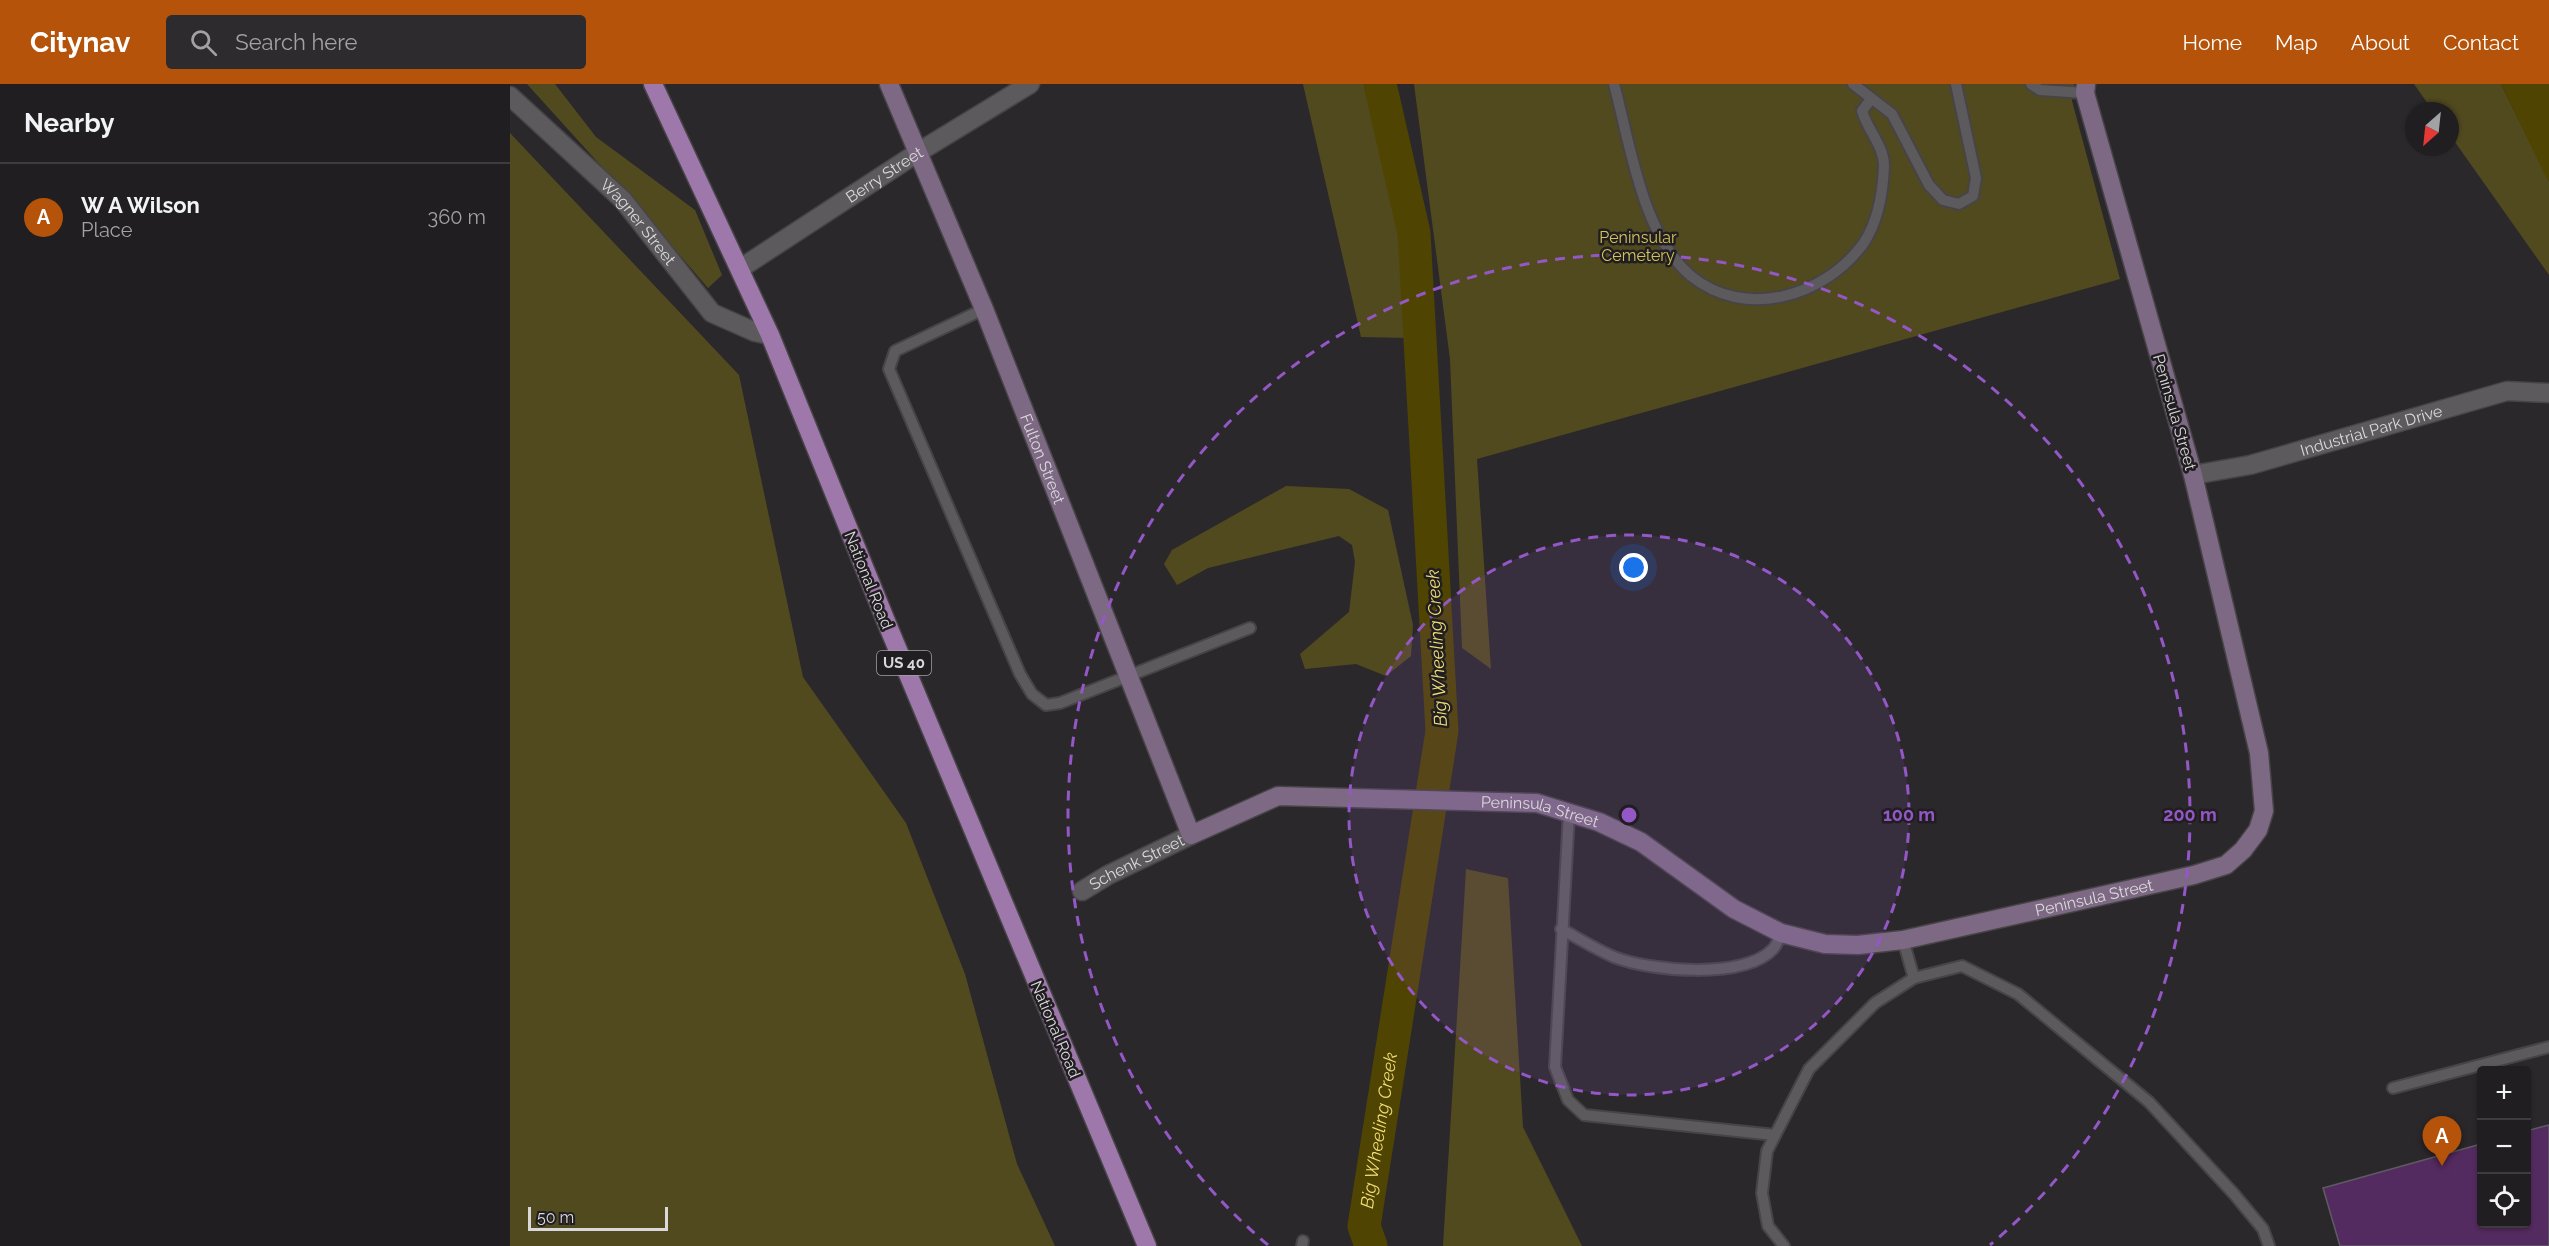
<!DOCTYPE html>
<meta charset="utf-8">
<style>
body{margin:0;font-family:Raleway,sans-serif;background:#2d2b2e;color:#f1f3f6}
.controls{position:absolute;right:18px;bottom:18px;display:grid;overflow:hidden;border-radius:6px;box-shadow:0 2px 4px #0004}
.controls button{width:54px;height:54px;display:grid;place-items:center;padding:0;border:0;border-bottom:2px solid #3d3c3f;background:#201e21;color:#f1f3f6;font:30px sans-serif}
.compass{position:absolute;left:1895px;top:18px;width:54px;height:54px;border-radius:50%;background:#201e21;box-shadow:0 2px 4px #0004;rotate:207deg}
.scale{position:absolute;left:18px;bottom:15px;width:140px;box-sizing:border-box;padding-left:6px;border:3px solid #dad8db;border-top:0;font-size:16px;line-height:21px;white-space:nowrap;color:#dad8db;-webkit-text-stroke:4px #211e22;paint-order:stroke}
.you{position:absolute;left:1124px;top:484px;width:21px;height:21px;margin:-15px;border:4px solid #fff;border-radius:50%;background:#1a73e8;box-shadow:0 0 0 9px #1a73e833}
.badge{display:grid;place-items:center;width:39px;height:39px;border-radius:50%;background:#b45309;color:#fff;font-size:20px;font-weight:700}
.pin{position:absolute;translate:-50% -50px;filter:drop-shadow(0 2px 3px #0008)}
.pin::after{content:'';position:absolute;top:32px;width:21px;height:18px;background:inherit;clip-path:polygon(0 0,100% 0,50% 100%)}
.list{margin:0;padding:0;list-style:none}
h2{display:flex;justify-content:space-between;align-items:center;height:78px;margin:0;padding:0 24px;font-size:26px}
h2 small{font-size:20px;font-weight:400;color:#a2a2a5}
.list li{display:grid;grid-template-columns:39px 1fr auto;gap:18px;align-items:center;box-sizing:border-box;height:108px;padding:0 24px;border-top:2px solid #3d3c3f}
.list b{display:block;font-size:22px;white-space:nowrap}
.list p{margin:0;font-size:20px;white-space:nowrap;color:#a2a2a5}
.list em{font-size:20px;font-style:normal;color:#a2a2a5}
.icon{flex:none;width:33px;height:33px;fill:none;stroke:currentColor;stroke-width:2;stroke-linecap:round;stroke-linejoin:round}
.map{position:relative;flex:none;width:2039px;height:1162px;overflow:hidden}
header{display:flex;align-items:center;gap:36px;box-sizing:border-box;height:84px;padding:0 30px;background:#b45309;color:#fff}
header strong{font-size:28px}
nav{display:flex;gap:33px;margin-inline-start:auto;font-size:21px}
.search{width:420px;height:54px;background:#2d2b2e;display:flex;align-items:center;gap:15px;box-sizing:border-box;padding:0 21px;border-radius:6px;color:#a2a2a5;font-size:22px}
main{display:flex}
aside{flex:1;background:#201e21}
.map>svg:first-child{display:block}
</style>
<header>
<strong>Citynav</strong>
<div class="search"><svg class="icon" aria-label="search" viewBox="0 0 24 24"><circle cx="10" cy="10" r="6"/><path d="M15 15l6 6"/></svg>Search here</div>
<nav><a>Home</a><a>Map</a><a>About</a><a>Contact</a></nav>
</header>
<main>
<aside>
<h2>Nearby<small></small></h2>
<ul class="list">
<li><span class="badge">A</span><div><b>W A Wilson</b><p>Place</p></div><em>360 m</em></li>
</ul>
</aside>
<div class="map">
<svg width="2039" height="1162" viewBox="0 0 2039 1162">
<rect width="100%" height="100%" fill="#2b282c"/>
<g fill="#524a1f">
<polygon points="17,0 45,0 86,53 185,126 212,191 198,204 131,126"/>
<polygon points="793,0 857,0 884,105 898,254 851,253"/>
<polygon points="904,0 1564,0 1562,17 1610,195 967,375 981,585 952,564 940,275"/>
<polygon points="1904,0 1991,0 2039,97 2039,191 1940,51 1940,27 1923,27"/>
<polygon points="0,49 229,291 293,593 396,739 455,890 507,1080 545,1162 0,1162"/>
<polygon points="776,402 839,405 878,426 903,541 901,572 876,592 846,580 795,585 790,570 839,528 845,478 842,461 829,452 698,484 667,501 654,480 662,466"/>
<polygon points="956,785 998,794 1013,1043 1072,1162 933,1162"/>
</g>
<polygon fill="#4f4401" points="1991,0 2039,0 2039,97 2035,91"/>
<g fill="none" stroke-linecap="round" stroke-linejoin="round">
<path stroke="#4f4401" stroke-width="33" id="s1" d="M861,1162L854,1142L932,647L904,149L870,0"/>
</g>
<polygon fill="#542b60" stroke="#5f5c61" stroke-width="1.5" points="2039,1041 2039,1162 1830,1162 1813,1104 1971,1060 1971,1140 2016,1140 2016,1047"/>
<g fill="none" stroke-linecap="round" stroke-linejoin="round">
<g stroke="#474448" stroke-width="14">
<g id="lane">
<path d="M1104,0C1120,59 1132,151 1181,192C1235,236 1314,213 1353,160C1368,138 1373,108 1374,82C1374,62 1357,45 1352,27L1361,15"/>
<polyline points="1343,0 1382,30 1419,101 1433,116 1449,120 1463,112 1466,94 1446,0"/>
<polyline points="1521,0 1530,6 1575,9"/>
<polyline points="474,225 385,267 379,285 510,590 522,610 536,621 550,619 740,544"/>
<polyline points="1059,729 1045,983 1058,1016 1074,1031 1265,1051"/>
<path d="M1051,845C1068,854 1085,865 1104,873C1139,887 1234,896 1263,865C1267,861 1269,854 1271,849"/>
<polyline points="1393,856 1404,894"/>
<polyline points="1883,1004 2039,963"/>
<polyline points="792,1162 793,1157"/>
<polyline points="1274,1162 1258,1142 1252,1109 1257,1067 1299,985 1365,919 1404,894 1452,882 1508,910 1639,1018 1724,1110 1753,1145 1759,1162"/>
</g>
</g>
<g stroke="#474448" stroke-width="21">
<g id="street">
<path id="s2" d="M0,12L113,116L202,229L245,248L260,251"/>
<path id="s3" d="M231,184L407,69L520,0"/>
<path id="s4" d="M1683,391L1740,381L1997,307L2039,309"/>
<path id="s5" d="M572,807L598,791L681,751"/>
</g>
</g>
<g stroke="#474448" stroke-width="21">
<g id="secondary">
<path id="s6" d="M379,0L474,225L681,751L768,712L1027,719L1089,738L1131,758L1224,825L1271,849L1315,860L1348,861L1393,856L1684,791L1716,781L1733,766L1748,746L1754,727L1749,669L1683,391L1575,9L1576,0"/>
</g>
</g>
<g stroke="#474448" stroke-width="21">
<polyline id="primary" points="143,0 260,251 380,547 637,1162"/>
</g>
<use href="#lane" stroke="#5d5a5e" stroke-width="10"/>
<use href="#street" stroke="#5d5a5e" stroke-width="18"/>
<use href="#secondary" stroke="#7e6984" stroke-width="18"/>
<use href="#primary" stroke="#9e78aa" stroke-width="18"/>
</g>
<circle cx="1119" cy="731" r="280" fill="#9357c6" fill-opacity=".12"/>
<g fill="none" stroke="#9357c6" stroke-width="3" stroke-dasharray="10 8">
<circle cx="1119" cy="731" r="280"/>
<path d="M758 1161A561 561 0 1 1 1480 1161"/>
</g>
<g text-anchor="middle" stroke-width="5" stroke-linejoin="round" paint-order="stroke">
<rect fill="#211e22" stroke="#a2a0a4" stroke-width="1.5" x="367" y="567" width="54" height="24" rx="4.5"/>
<g font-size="15" font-weight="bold" fill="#dad8db">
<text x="394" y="584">US 40</text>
</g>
<g font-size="16" fill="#dad8db" stroke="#211e22">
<text dy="6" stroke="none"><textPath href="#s3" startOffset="171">Berry Street</textPath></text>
<text dy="6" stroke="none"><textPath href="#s2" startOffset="180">Wagner Street</textPath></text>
<text transform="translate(1665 328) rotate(74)" y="6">Peninsula Street</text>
<text dy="6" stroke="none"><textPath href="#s4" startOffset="184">Industrial Park Drive</textPath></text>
<text dy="6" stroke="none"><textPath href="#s6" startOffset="405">Fulton Street</textPath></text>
<text transform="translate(359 496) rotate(68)" y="6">National Road</text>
<text dy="6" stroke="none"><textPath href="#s6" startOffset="1168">Peninsula Street</textPath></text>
<text dy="6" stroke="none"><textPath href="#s5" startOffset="62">Schenk Street</textPath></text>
<text dy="6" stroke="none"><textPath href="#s6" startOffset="1762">Peninsula Street</textPath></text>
<text transform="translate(546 945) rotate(67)" y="6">National Road</text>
</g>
<g font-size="16" fill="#d6c357" stroke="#211e22">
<text x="1128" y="159">Peninsular<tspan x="1128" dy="18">Cemetery</tspan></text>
</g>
<g font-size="18" font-style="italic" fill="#f1de73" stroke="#211e22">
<text transform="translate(927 564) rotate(-93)" y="6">Big Wheeling Creek</text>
<text dy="6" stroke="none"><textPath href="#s1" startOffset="118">Big Wheeling Creek</textPath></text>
</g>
</g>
<circle cx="1119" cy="731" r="9" fill="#9357c6" stroke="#211e22" stroke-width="3"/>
<g font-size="18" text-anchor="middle" font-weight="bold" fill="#9357c6" stroke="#211e22" stroke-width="5" stroke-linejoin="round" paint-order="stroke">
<text x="1399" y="737">100 m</text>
<text x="1680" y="737">200 m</text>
</g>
</svg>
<div class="controls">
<button>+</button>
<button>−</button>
<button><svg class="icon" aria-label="locate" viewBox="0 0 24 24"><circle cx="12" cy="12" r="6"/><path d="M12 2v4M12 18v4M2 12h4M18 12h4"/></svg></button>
</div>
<svg class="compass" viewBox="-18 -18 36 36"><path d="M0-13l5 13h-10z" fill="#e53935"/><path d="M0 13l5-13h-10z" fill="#a2a2a5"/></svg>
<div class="scale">50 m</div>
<div class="you"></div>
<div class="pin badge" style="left:1932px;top:1082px">A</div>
</div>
</main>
